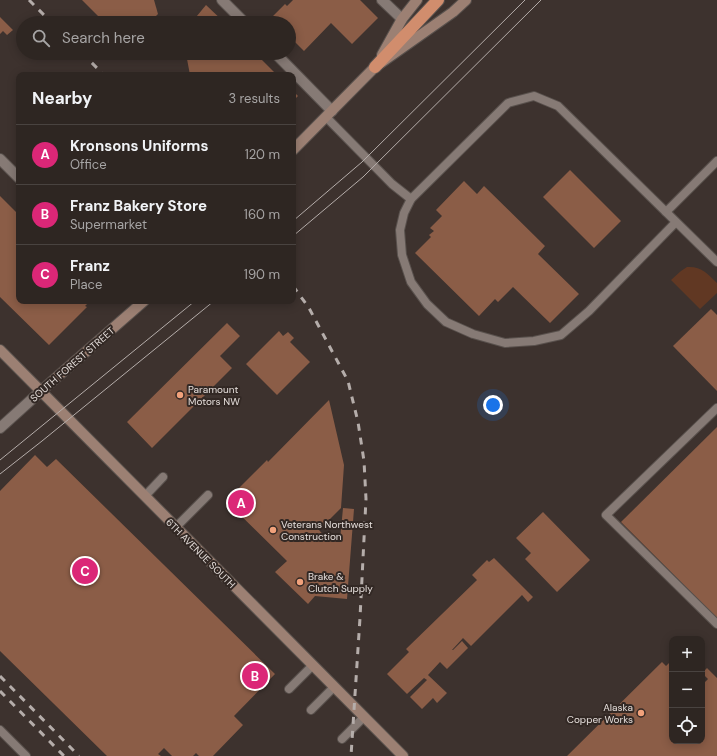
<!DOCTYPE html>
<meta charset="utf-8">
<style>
body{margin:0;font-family:"DM Sans",sans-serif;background:#362e2a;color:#f1f3f6}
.controls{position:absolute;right:12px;bottom:12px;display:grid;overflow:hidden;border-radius:8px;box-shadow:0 2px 10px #0003}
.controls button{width:36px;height:36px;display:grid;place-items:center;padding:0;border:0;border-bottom:1px solid #494340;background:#2e2622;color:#f1f3f6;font:20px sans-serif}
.you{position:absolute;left:493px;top:405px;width:14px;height:14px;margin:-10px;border:3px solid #fff;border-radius:50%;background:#1a73e8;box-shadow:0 0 0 6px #1a73e833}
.badge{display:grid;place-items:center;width:26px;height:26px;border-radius:50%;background:#db2777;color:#fff;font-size:13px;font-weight:700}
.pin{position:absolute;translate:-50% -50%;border:2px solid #fff;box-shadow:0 1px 4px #0006}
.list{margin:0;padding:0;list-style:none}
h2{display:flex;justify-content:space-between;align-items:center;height:52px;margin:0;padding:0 16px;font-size:17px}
h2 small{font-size:13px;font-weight:400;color:#a7a5a5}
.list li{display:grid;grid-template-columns:26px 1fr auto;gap:12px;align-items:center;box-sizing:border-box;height:60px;padding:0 16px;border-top:1px solid #494340}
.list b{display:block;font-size:15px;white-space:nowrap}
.list p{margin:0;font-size:13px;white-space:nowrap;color:#a7a5a5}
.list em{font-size:13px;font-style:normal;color:#a7a5a5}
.icon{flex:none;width:22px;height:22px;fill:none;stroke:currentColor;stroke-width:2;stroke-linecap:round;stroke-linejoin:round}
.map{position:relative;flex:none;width:717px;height:756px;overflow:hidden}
.search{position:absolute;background:#2e2622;box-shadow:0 2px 10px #0003;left:16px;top:16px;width:280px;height:44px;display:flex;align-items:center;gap:10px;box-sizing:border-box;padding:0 14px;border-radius:22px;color:#a7a5a5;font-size:15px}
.panel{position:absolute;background:#2e2622;box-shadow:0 2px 10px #0003;left:16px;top:72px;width:280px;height:232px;border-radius:8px}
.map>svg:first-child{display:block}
</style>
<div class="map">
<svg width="717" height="756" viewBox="0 0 717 756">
<rect width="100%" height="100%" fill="#3d322e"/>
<path fill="#613823" d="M687,267C701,266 708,274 717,283V293L700,309L671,280L681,271Z"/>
<g fill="#8b5d47">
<polygon points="82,0 154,0 158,14 149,23 105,23"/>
<polygon points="293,0 360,0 378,18 352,44 331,23 304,51 289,36 289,23 276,23 271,18 285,4 287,6"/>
<polygon points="206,5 225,23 193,23 192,22"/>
<polygon points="0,17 13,30 7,35 3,31 0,34"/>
<polygon points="192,53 255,53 277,75 190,75 187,59"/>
<polygon points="293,91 298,96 293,101"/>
<polygon points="570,170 621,221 594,248 543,197"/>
<polygon points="464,181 477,194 484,186 545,246 538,254 579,294 550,323 513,287 498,302 495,299 479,316 415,253 431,237 429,235 434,231 430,228 442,216 436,210"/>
<polygon points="0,196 19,215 19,301 90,301 85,306 87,307 49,345 0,297"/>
<polygon points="711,309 717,315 717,391 673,346"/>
<polygon points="227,323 240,336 220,356 232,368 152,448 127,422"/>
<polygon points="279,331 283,336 288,332 294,338 290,342 310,362 277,395 246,364"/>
<polygon points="329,400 344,465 341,508 319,530 327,539 340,540 343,508 354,509 347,599 315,596 308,604 275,572 287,561 226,501 267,460 268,462"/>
<polygon points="717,427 717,618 621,522"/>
<polygon points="35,455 47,467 56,459 275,674 234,716 243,725 213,756 199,756 196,753 193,756 172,756 164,748 158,754 161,756 107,756 0,651 0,491"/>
<polygon points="543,512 590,560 557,592 525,559 531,553 516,538"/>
<polygon points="494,558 533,597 528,602 522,595 471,646 463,638 452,650 453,650 462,641 468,648 447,669 440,662 428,675 447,693 437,703 433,698 422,709 410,697 427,680 424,678 407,694 387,674 409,652 406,649 477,580 472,575 487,560 489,562"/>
<polygon points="671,661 672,741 702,741 702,685 708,679 702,673 707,668 717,678 717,756 567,756 662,662 666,666"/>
</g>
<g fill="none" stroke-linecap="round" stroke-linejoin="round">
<g stroke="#59514d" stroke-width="10">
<g id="service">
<polyline points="326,117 392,184 411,199"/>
<polyline points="666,212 717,161"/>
<polyline points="676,222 589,311 561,335 534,341 505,343 473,334 446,322 427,304 411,282 402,255 400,230 404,213 411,199 508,103 534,96 558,106 717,262"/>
<polyline points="717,408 606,515 717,624"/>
<polyline points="145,496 163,477"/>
<polyline points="176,527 208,495"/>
<polyline points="289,689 313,665"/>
<polyline points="311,710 334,687"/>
<polyline points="0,730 26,756"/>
<polyline points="342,739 364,717"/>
</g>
</g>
<g stroke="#59514d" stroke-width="12">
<g id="minor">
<polyline points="222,0 245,23"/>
<polyline points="382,0 402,19"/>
<polyline points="275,53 332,111"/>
<polyline points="0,159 19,178"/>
<polyline points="0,428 41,391"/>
</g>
</g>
<g stroke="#59514d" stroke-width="12">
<g id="secondary">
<polyline points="382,55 402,19 417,0"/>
<polyline points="293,150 375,67 453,12 466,0"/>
<polyline points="0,350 403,756"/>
<polyline points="41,391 144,301"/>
</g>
</g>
<g stroke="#59514d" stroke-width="14">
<polyline id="motorway" points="375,67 438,0"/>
</g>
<use href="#service" stroke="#867a75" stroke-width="8"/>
<use href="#minor" stroke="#867a75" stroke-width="10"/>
<use href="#secondary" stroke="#9c8073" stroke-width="10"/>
<use href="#motorway" stroke="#d18d6d" stroke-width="12"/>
<g stroke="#b5adaa" stroke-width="1">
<polyline points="293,221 362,162 525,0"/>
<polyline points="293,236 363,177 541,0"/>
<polyline points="0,460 195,301"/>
<polyline points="0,474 42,441 214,301"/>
</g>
<g stroke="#b5adaa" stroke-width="3" stroke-dasharray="7 7" stroke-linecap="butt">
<polyline points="29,0 52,23"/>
<polyline points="82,53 104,75"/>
<polyline points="293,286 309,308 348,381 358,422 364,461 366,499 360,618 351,756"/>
<polyline points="0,676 79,756"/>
<polyline points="0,691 64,756"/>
</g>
</g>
<g fill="#f1a17b" stroke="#322824" stroke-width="1.5">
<circle cx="180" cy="395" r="4"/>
<circle cx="273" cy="530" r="4"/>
<circle cx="300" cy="582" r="4"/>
<circle cx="641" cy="713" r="4"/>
</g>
<g text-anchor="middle" stroke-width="4" stroke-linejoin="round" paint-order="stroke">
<g font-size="10" fill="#e5dedb" stroke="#322824">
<text transform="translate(72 364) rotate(-41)" y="4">SOUTH FOREST STREET</text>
<text transform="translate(201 553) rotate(45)" y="4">6TH AVENUE SOUTH</text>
</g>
<g font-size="10" fill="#e5dedb" stroke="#322824" text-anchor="start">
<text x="188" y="393">Paramount<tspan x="188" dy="12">Motors NW</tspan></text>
<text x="281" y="528">Veterans Northwest<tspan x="281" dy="12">Construction</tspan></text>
<text x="308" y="580">Brake &amp;<tspan x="308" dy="12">Clutch Supply</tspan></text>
<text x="633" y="711" text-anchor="end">Alaska<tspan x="633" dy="12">Copper Works</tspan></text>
</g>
</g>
</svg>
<div class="controls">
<button>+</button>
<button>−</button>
<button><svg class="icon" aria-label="locate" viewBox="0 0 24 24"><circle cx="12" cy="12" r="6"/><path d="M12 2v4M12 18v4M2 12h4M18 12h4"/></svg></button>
</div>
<div class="you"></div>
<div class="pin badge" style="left:241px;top:503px">A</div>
<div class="pin badge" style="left:255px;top:676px">B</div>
<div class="pin badge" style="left:85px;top:571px">C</div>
<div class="search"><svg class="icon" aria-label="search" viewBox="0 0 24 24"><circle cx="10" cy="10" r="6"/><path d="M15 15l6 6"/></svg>Search here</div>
<section class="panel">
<h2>Nearby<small>3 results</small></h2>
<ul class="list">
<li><span class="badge">A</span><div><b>Kronsons Uniforms</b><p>Office</p></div><em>120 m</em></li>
<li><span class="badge">B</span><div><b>Franz Bakery Store</b><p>Supermarket</p></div><em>160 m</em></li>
<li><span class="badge">C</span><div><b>Franz</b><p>Place</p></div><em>190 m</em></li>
</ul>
</section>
</div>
